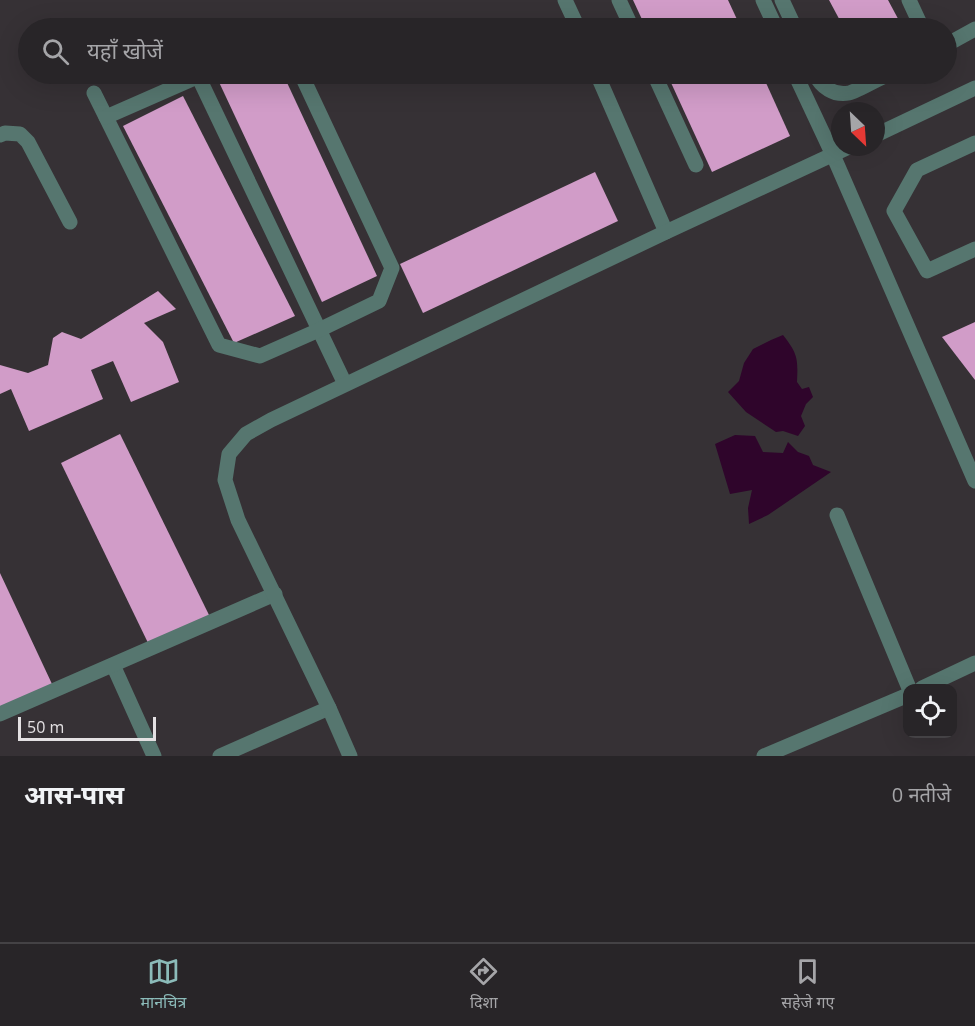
<!DOCTYPE html>
<html lang="hi">
<meta charset="utf-8">
<style>
body{margin:0;font-family:"Open Sans","Noto Sans Devanagari",sans-serif;background:#343134;color:#f1f3f6}
.controls{position:absolute;right:18px;bottom:18px;display:grid;overflow:hidden;border-radius:12px;box-shadow:0 6px 24px #0002}
.controls button{width:54px;height:54px;display:grid;place-items:center;padding:0;border:0;border-bottom:2px solid #444245;background:#282528;color:#f1f3f6;font:30px sans-serif}
.compass{position:absolute;left:831px;top:102px;width:54px;height:54px;border-radius:50%;background:#282528;box-shadow:0 6px 24px #0002;rotate:155deg}
.scale{position:absolute;left:18px;bottom:15px;width:138px;box-sizing:border-box;padding-left:6px;border:3px solid #e4e1e3;border-top:0;font-size:16px;line-height:21px;white-space:nowrap;color:#e4e1e3;-webkit-text-stroke:4px #363135;paint-order:stroke}
.list{margin:0;padding:0;list-style:none}
h2{display:flex;justify-content:space-between;align-items:center;height:78px;margin:0;padding:0 24px;font-size:26px}
h2 small{font-size:20px;font-weight:400;color:#a5a5a8}
.icon{flex:none;width:33px;height:33px;fill:none;stroke:currentColor;stroke-width:2;stroke-linecap:round;stroke-linejoin:round}
.map{position:relative;flex:none;width:975px;height:756px;overflow:hidden}
.search{position:absolute;background:#282528;box-shadow:0 6px 24px #0002;left:18px;right:18px;top:18px;height:66px;display:flex;align-items:center;gap:15px;box-sizing:border-box;padding:0 21px;border-radius:33px;color:#a5a5a8;font-size:22px}
.sheet{height:186px;background:#282528}
nav{display:flex;justify-content:space-around;align-items:center;box-sizing:border-box;height:84px;border-top:2px solid #444245;background:#282528;font-size:16px;color:#a5a5a8}
nav a{display:grid;justify-items:center;gap:3px}
nav .on{color:#8bbbb9}
.map>svg:first-child{display:block}
</style>
<div class="map">
<svg width="975" height="756" viewBox="0 0 975 756">
<rect width="100%" height="100%" fill="#363135"/>
<g fill="#2f052b">
<path d="M783,335C798,354 798,359 797,382L802,389L809,387L813,397L806,404L801,416L805,426L798,436L783,431L776,432L746,412L728,392L739,381L744,363L753,349L771,340Z"/>
<polygon points="735,435 755,436 763,452 783,453 788,442 798,452 809,456 813,465 831,472 768,515 749,524 748,508 752,490 730,494 715,444"/>
</g>
<g fill="#d19cc8">
<polygon points="633,0 728,0 741,28 646,28"/>
<polygon points="829,0 888,0 903,28 844,28"/>
<polygon points="232,74 283,74 377,276 322,302 218,80"/>
<polygon points="667,74 762,74 790,136 712,172"/>
<polygon points="183,96 295,316 234,343 123,126"/>
<polygon points="595,172 618,221 423,313 400,264"/>
<polygon points="158,291 176,309 144,323 163,342 179,382 131,402 113,361 91,370 103,399 29,431 11,389 0,394 0,365 28,373 48,365 53,338 62,332 81,339"/>
<polygon points="975,322 975,380 942,337"/>
<polygon points="120,434 210,617 150,647 61,463"/>
<polygon points="0,573 52,684 0,708"/>
</g>
<g fill="none" stroke-linecap="round" stroke-linejoin="round">
<g stroke="#56766f" stroke-width="15">
<polyline points="565,0 578,28"/>
<polyline points="619,0 632,28"/>
<polyline points="763,0 776,28"/>
<polyline points="782,0 795,28"/>
<polyline points="909,0 922,28"/>
<polyline points="946,45 975,29"/>
<polyline points="597,74 666,232"/>
<polyline points="654,74 696,165"/>
<polyline points="795,74 833,155 975,481"/>
<path d="M815,74C821,87 834,96 849,93C858,91 879,78 889,74"/>
<polyline points="198,76 345,384"/>
<polyline points="94,93 219,345 260,356 319,330 379,301 392,268 301,74"/>
<polyline points="106,117 204,74"/>
<polyline points="0,135 5,133 20,134 28,142 70,222"/>
<polyline points="876,135 975,88"/>
<polyline points="975,143 917,170 894,211 927,271 975,249"/>
<polyline points="837,515 909,688"/>
<polyline points="113,665 154,756"/>
<polyline points="922,688 975,663"/>
<polyline points="0,714 275,594"/>
<polyline points="220,756 329,708"/>
<polyline points="350,756 329,708 238,520 225,480 229,454 246,434 271,420 666,232 849,147"/>
<polyline points="764,756 908,695"/>
</g>
</g>
</svg>
<div class="controls">
<button><svg class="icon" aria-label="locate" viewBox="0 0 24 24"><circle cx="12" cy="12" r="6"/><path d="M12 2v4M12 18v4M2 12h4M18 12h4"/></svg></button>
</div>
<svg class="compass" viewBox="-18 -18 36 36"><path d="M0-13l5 13h-10z" fill="#e53935"/><path d="M0 13l5-13h-10z" fill="#a5a5a8"/></svg>
<div class="scale">50 m</div>
<div class="search"><svg class="icon" aria-label="search" viewBox="0 0 24 24"><circle cx="10" cy="10" r="6"/><path d="M15 15l6 6"/></svg>यहाँ खोजें</div>
</div>
<section class="sheet">
<h2>आस-पास<small>0 नतीजे</small></h2>
<ul class="list">
</ul>
</section>
<nav>
<a class="on"><svg class="icon" aria-label="map" viewBox="0 0 24 24"><path d="M3 6l6-2 6 2 6-2v14l-6 2-6-2-6 2zM9 4v14M15 6v14"/></svg>मानचित्र</a>
<a><svg class="icon" aria-label="directions" viewBox="0 0 24 24"><path d="M12 3l9 9-9 9-9-9zM9 14v-3h6M13 9l2 2-2 2"/></svg>दिशा</a>
<a><svg class="icon" aria-label="saved" viewBox="0 0 24 24"><path d="M7 4h10v16l-5-4-5 4z"/></svg>सहेजे गए</a>
</nav>
